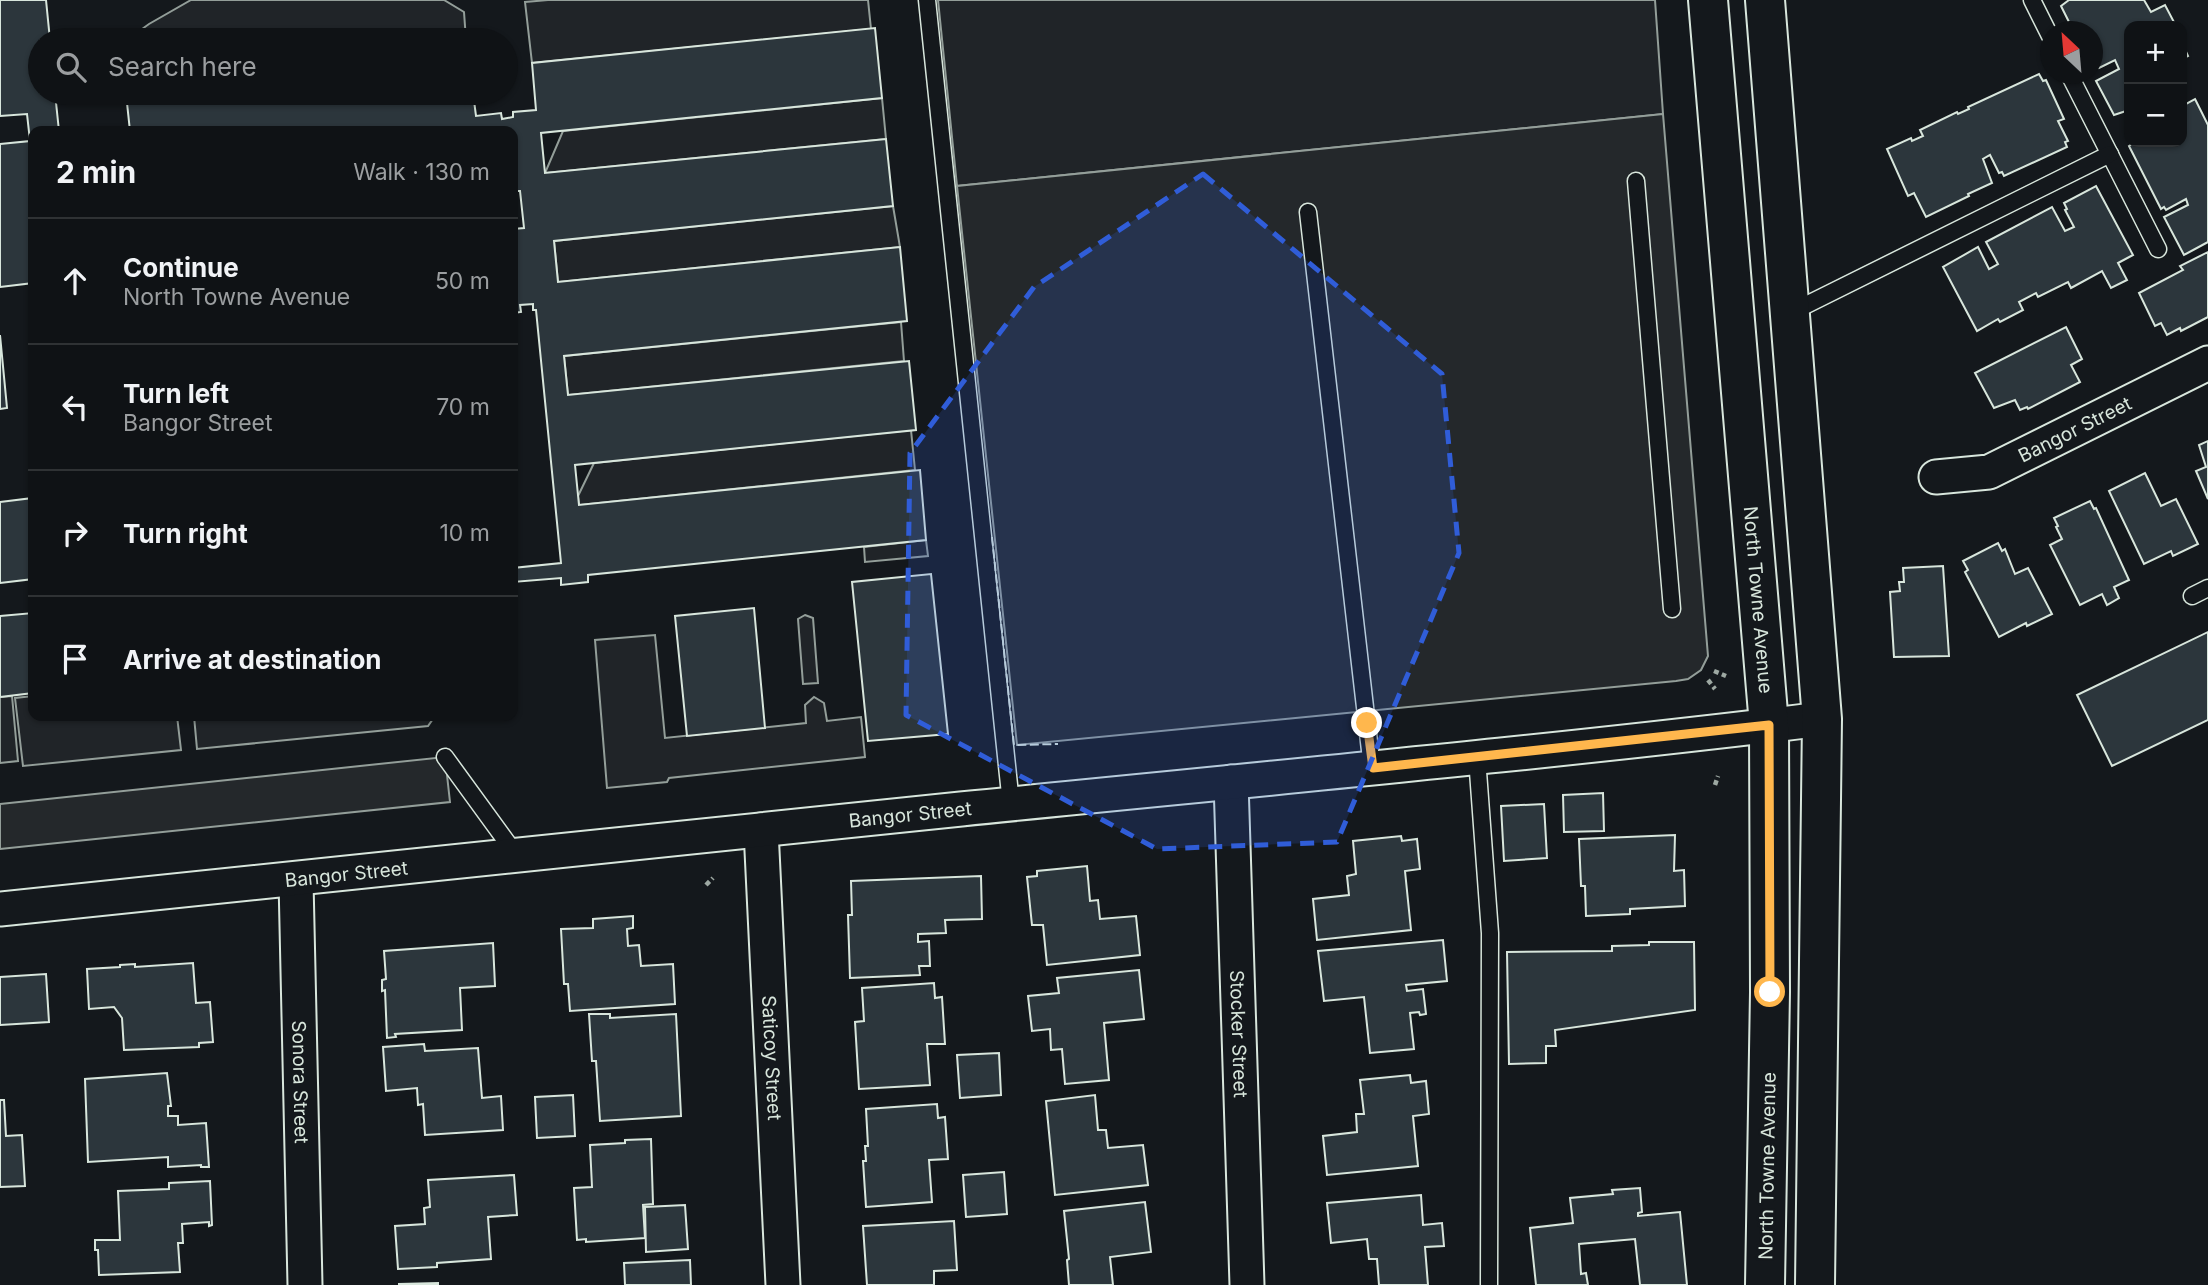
<!DOCTYPE html>
<meta charset="utf-8">
<style>
body{margin:0;font-family:Inter,sans-serif;background:#1d2022;color:#f1f3f6}
.controls{position:absolute;right:21px;top:21px;display:grid;overflow:hidden;border-radius:14px;box-shadow:0 2px 5px #0004}
.controls button{width:63px;height:63px;display:grid;place-items:center;padding:0;border:0;border-bottom:2px solid #2f3234;background:#0f1215;color:#f1f3f6;font:35px sans-serif}
.compass{position:absolute;left:2040px;top:21px;width:63px;height:63px;border-radius:50%;background:#0f1215;box-shadow:0 2px 5px #0004;rotate:334deg}
.stop{position:absolute;width:21px;height:21px;margin:-16px;border:5px solid #ffb74d;border-radius:50%;background:#fff}
.stop.end{background:#ffb74d;border-color:#fff;box-shadow:0 2px 7px #0008}
.list{margin:0;padding:0;list-style:none}
h2{display:flex;justify-content:space-between;align-items:center;height:91px;margin:0;padding:0 28px;font-size:30px}
h2 small{font-size:23px;font-weight:400;color:#9b9ea0}
.list li{display:grid;grid-template-columns:46px 1fr auto;gap:21px;align-items:center;box-sizing:border-box;height:126px;padding:0 28px;border-top:2px solid #2f3234}
.list b{display:block;font-size:26px;white-space:nowrap}
.list p{margin:0;font-size:23px;white-space:nowrap;color:#9b9ea0}
.list em{font-size:23px;font-style:normal;color:#9b9ea0}
.icon{flex:none;width:38px;height:38px;fill:none;stroke:currentColor;stroke-width:2;stroke-linecap:round;stroke-linejoin:round}
.map{position:relative;flex:none;width:2208px;height:1285px;overflow:hidden}
.search{position:absolute;background:#0f1215;box-shadow:0 2px 5px #0004;left:28px;top:28px;width:490px;height:77px;display:flex;align-items:center;gap:18px;box-sizing:border-box;padding:0 24px;border-radius:38px;color:#9b9ea0;font-size:26px}
.panel{position:absolute;background:#0f1215;box-shadow:0 2px 5px #0004;left:28px;top:126px;width:490px;height:595px;border-radius:14px}
.map>svg:first-child{display:block}
</style>
<div class="map">
<svg width="2208" height="1285" viewBox="0 0 2208 1285">
<rect width="100%" height="100%" fill="#14181c"/>
<g fill="#202428" stroke="#939e99" stroke-width="2">
<polygon points="191,0 444,0 464,12 466,40 127,40 149,24"/>
<polygon points="548,0 868,0 871,29 532,63 525,2"/>
<polygon points="938,0 1655,0 1663,114 957,186"/>
<polygon points="130,93 225,93 131,102"/>
<polygon points="882,98 886,139 545,173 563,131"/>
<polygon points="893,206 900,247 558,282 554,241"/>
<polygon points="901,322 904,361 568,395 564,356"/>
<polygon points="911,430 915,470 579,505 578,496 594,463"/>
<polygon points="926,540 928,556 865,562 864,547"/>
<polygon points="805,615 813,618 818,683 803,684 798,619"/>
<polygon points="655,635 665,738 806,723 805,705 814,697 824,703 827,721 861,717 865,757 669,778 667,782 607,788 595,640"/>
<polygon points="12,696 18,761 0,763 0,697"/>
<polygon points="33,696 33,716 177,716 181,750 23,766 15,698"/>
<polygon points="194,716 435,716 428,726 197,749"/>
</g>
<g fill="#24282b" stroke="#939e99" stroke-width="2">
<polygon points="1663,114 1708,656 1701,670 1688,679 1676,681 1017,745 957,186"/>
<polygon points="445,757 450,802 0,849 0,804"/>
</g>
<g fill="#2c363c" stroke="#d8e6dc" stroke-width="2">
<polygon points="0,0 46,0 50,40 40,40 40,93 55,93 59,131 33,131 33,283 0,287 0,144 30,141 27,114 0,116"/>
<polygon points="2069,0 2144,0 2151,12 2165,5 2176,26 2129,26 2129,110 2114,115 2096,81 2119,69 2115,60 2099,68 2097,66 2093,68 2092,32 2074,32 2061,6"/>
<polygon points="875,28 882,98 541,133 545,173 886,139 893,206 554,241 558,282 900,247 907,321 564,356 568,395 909,361 916,430 575,465 579,505 920,470 926,540 588,575 588,582 561,585 561,578 513,582 513,568 561,563 536,310 533,310 533,304 520,305 521,312 513,313 513,225 513,229 524,228 520,191 513,191 513,131 130,131 127,103 225,93 473,93 476,116 501,113 502,119 513,117 513,112 536,110 532,63"/>
<polygon points="2182,43 2188,56 2182,59"/>
<polygon points="2039,74 2043,81 2046,80 2064,119 2058,121 2068,141 2065,142 2067,147 2004,176 2002,172 1999,173 1990,155 1983,159 1992,183 1968,194 1969,196 1926,217 1914,193 1908,196 1887,149 1911,138 1912,141 1923,136 1920,130 1957,112 1958,114 1969,109 1968,107"/>
<polygon points="2195,99 2208,125 2208,242 2184,255 2164,217 2188,205 2186,199 2166,210 2164,207 2161,209 2129,146 2132,144 2130,142 2182,142 2182,106"/>
<polygon points="2096,186 2133,255 2118,263 2127,280 2111,288 2102,271 2071,288 2068,282 2038,297 2036,293 2019,302 2023,310 2000,322 1998,319 1977,331 1943,267 1978,247 1989,269 1998,264 1986,242 2052,207 2065,231 2074,227 2065,210 2067,209 2064,203"/>
<polygon points="2208,252 2208,317 2181,331 2180,328 2167,335 2161,323 2155,326 2139,293 2183,270 2180,266"/>
<polygon points="2066,327 2082,359 2071,365 2080,382 2028,409 2027,407 2020,410 2015,400 1994,408 1975,373"/>
<polygon points="0,335 7,408 0,409"/>
<polygon points="2208,441 2208,499 2196,471 2206,467 2199,445"/>
<polygon points="2145,473 2161,506 2176,499 2198,544 2173,556 2171,551 2144,564 2109,491"/>
<polygon points="33,498 33,579 0,583 0,502"/>
<polygon points="2090,501 2094,509 2096,508 2129,580 2114,587 2119,598 2107,605 2102,594 2080,605 2050,545 2062,539 2056,527 2058,526 2054,518"/>
<polygon points="1998,543 2002,551 2005,549 2015,574 2028,568 2052,614 2027,626 2026,623 1999,637 1965,572 1968,570 1963,561"/>
<polygon points="1943,566 1949,656 1894,657 1890,592 1900,591 1899,582 1904,582 1903,568"/>
<polygon points="931,574 948,734 868,741 852,582"/>
<polygon points="754,608 765,728 687,736 675,616"/>
<polygon points="33,613 33,693 0,697 0,616"/>
<polygon points="2208,632 2208,720 2112,766 2077,695"/>
<polygon points="1603,793 1604,831 1564,832 1563,795"/>
<polygon points="1544,804 1547,858 1504,861 1501,806"/>
<polygon points="1675,835 1674,871 1684,870 1685,906 1630,909 1630,914 1586,916 1585,886 1581,886 1579,839"/>
<polygon points="1401,836 1402,841 1417,839 1420,869 1405,871 1411,930 1317,940 1313,899 1349,895 1347,876 1356,874 1353,841"/>
<polygon points="1087,866 1090,901 1098,900 1100,919 1136,916 1140,955 1047,965 1043,925 1032,925 1027,877 1037,876 1037,871"/>
<polygon points="981,876 982,919 945,920 946,933 918,934 918,942 929,941 930,966 919,966 920,975 850,978 848,915 852,915 851,881"/>
<polygon points="633,916 633,928 627,929 628,946 639,945 641,966 673,964 675,1004 570,1011 568,984 564,984 561,929 593,928 593,919"/>
<polygon points="1443,940 1447,981 1406,985 1407,991 1423,989 1426,1014 1420,1015 1419,1012 1410,1013 1414,1049 1370,1053 1364,997 1324,1001 1318,951"/>
<polygon points="1649,942 1694,942 1695,1010 1555,1030 1556,1046 1546,1046 1546,1063 1509,1064 1507,952 1612,951 1612,946 1649,945"/>
<polygon points="493,943 495,986 460,988 462,1030 395,1034 396,1037 387,1038 385,990 382,991 382,980 386,979 384,951"/>
<polygon points="193,963 196,1003 210,1002 213,1042 199,1043 199,1047 124,1050 122,1018 114,1007 89,1009 87,969 120,967 120,965 135,964 135,967"/>
<polygon points="1139,970 1144,1019 1104,1023 1109,1080 1065,1084 1062,1049 1051,1050 1050,1029 1032,1031 1028,996 1059,993 1057,978"/>
<polygon points="46,974 49,1022 0,1025 0,977"/>
<polygon points="934,983 935,998 942,997 945,1044 927,1044 930,1085 859,1089 855,1022 864,1021 862,988"/>
<polygon points="589,1014 610,1014 610,1018 676,1014 681,1116 600,1121 596,1061 592,1061"/>
<polygon points="424,1044 425,1051 478,1048 482,1098 501,1096 503,1130 425,1135 423,1104 418,1105 417,1088 386,1091 383,1047"/>
<polygon points="999,1053 1001,1095 960,1098 957,1055"/>
<polygon points="167,1073 171,1106 168,1106 168,1116 178,1116 178,1125 206,1123 209,1167 201,1167 201,1165 168,1167 168,1157 88,1162 85,1079"/>
<polygon points="1410,1075 1411,1083 1426,1081 1429,1114 1413,1116 1418,1166 1327,1175 1323,1136 1357,1132 1356,1114 1364,1114 1360,1080"/>
<polygon points="573,1095 575,1136 537,1138 535,1097"/>
<polygon points="1095,1095 1098,1130 1106,1130 1108,1148 1143,1145 1148,1185 1055,1195 1046,1101"/>
<polygon points="0,1100 4,1100 6,1136 22,1135 25,1186 0,1187"/>
<polygon points="937,1104 938,1118 945,1117 948,1159 929,1160 932,1202 866,1207 863,1161 866,1161 865,1146 868,1146 866,1109"/>
<polygon points="651,1139 653,1204 643,1205 645,1238 586,1242 586,1239 577,1240 574,1188 592,1187 590,1145 625,1143 625,1140"/>
<polygon points="1004,1172 1007,1214 966,1217 963,1175"/>
<polygon points="514,1175 517,1215 488,1217 491,1259 437,1263 437,1267 398,1269 395,1226 425,1224 424,1208 430,1207 428,1180"/>
<polygon points="210,1181 212,1225 209,1226 209,1222 182,1224 183,1243 178,1243 180,1272 99,1275 98,1250 95,1250 95,1240 120,1240 118,1191 169,1189 169,1183"/>
<polygon points="1640,1188 1642,1212 1638,1213 1638,1216 1680,1212 1687,1285 1640,1285 1635,1239 1579,1244 1581,1274 1586,1273 1588,1285 1536,1285 1530,1228 1573,1223 1570,1198 1613,1194 1612,1190"/>
<polygon points="1421,1195 1423,1225 1442,1223 1444,1246 1425,1247 1428,1285 1379,1285 1377,1259 1369,1259 1367,1239 1331,1243 1327,1203"/>
<polygon points="1145,1202 1151,1252 1110,1257 1113,1285 1069,1285 1067,1260 1069,1259 1064,1211"/>
<polygon points="685,1205 688,1249 646,1252 645,1207"/>
<polygon points="954,1221 957,1270 934,1271 934,1285 867,1285 863,1226"/>
<polygon points="690,1260 691,1285 625,1285 624,1263"/>
<polygon points="438,1283 438,1285 398,1284"/>
</g>
<g fill="none" stroke-linecap="round" stroke-linejoin="round">
<g stroke="#d8e6dc" stroke-width="19">
<g id="service">
<polyline points="927,0 1011,804"/>
<polyline points="2032,0 2050,36"/>
<polyline points="2069,74 2158,249"/>
<polyline points="1636,181 1672,609"/>
<polyline points="1308,212 1372,768"/>
<polyline points="1790,313 2110,154"/>
<polyline points="2192,596 2208,588"/>
<polyline points="445,757 517,856"/>
<polyline points="1477,758 1490,933 1489,1285"/>
</g>
</g>
<g stroke="#d8e6dc" stroke-width="37">
<g id="minor">
<path id="s1" d="M1936,477L1989,472L2208,363"/>
<path id="s2" d="M1231,782L1247,1285"/>
<path id="s3" d="M761,830L783,1285"/>
<path id="s4" d="M296,881L305,1285"/>
<path id="s5" d="M0,909C321,878 641,842 961,809C1248,780 1535,754 1822,719"/>
</g>
</g>
<g stroke="#d8e6dc" stroke-width="42">
<g id="primary">
<path id="s6" d="M1708,0L1769,725L1770,992L1765,1285"/>
<polyline points="1765,0 1822,719 1815,1285"/>
</g>
</g>
<g stroke="#9da8a2" stroke-width="4.5" stroke-dasharray="5 3.5" stroke-linecap="butt">
<polyline points="1714,671 1726,676"/>
<polyline points="1708,680 1715,689"/>
<polyline points="1715,785 1718,776"/>
<polyline points="706,885 713,878"/>
</g>
<use href="#service" stroke="#14181c" stroke-width="16"/>
<use href="#minor" stroke="#14181c" stroke-width="33"/>
<use href="#primary" stroke="#14181c" stroke-width="38"/>
<polyline stroke="#d8e6dc" stroke-width="2" stroke-dasharray="9 3.5" stroke-linecap="butt" points="992,537 1014,745 1058,744"/>
</g>
<g fill="none" stroke-linecap="round" stroke-linejoin="round">
<polyline stroke="#ffb74d" stroke-width="9" points="1367,723 1373,768 1769,725 1770,992"/>
</g>
<path fill="#305dd8" fill-opacity="0.2" stroke="#305dd8" stroke-width="5" stroke-dasharray="14 9" stroke-linejoin="round" d="M1203,174L1442,374L1459,553L1337,842L1157,849L906,715L910,453L1034,287Z"/>
<g text-anchor="middle" stroke-width="5" stroke-linejoin="round" paint-order="stroke">
<g font-size="19" fill="#d8e6dc" stroke="#14181c">
<text dy="7" stroke="none"><textPath href="#s1" startOffset="149">Bangor Street</textPath></text>
<text dy="7" stroke="none"><textPath href="#s6" startOffset="602">North Towne Avenue</textPath></text>
<text dy="7" stroke="none"><textPath href="#s5" startOffset="915">Bangor Street</textPath></text>
<text dy="7" stroke="none"><textPath href="#s5" startOffset="348">Bangor Street</textPath></text>
<text dy="7" stroke="none"><textPath href="#s2" startOffset="252">Stocker Street</textPath></text>
<text dy="7" stroke="none"><textPath href="#s3" startOffset="228">Saticoy Street</textPath></text>
<text dy="7" stroke="none"><textPath href="#s4" startOffset="201">Sonora Street</textPath></text>
<text transform="translate(1767 1166) rotate(-89)" y="7">North Towne Avenue</text>
</g>
</g>
</svg>
<div class="controls">
<button>+</button>
<button>−</button>
</div>
<svg class="compass" viewBox="-18 -18 36 36"><path d="M0-13l5 13h-10z" fill="#e53935"/><path d="M0 13l5-13h-10z" fill="#9b9ea0"/></svg>
<div class="stop" style="left:1770px;top:992px"></div>
<div class="stop end" style="left:1367px;top:723px"></div>
<div class="search"><svg class="icon" aria-label="search" viewBox="0 0 24 24"><circle cx="10" cy="10" r="6"/><path d="M15 15l6 6"/></svg>Search here</div>
<section class="panel">
<h2>2 min<small>Walk · 130 m</small></h2>
<ul class="list">
<li><svg class="icon" aria-label="ahead" viewBox="0 0 24 24"><path d="M12 20V5M6 11l6-6 6 6"/></svg><div><b>Continue</b><p>North Towne Avenue</p></div><em>50 m</em></li>
<li><svg class="icon" aria-label="left" viewBox="0 0 24 24"><path d="M17 20v-9H6M10 6l-5 5 5 5"/></svg><div><b>Turn left</b><p>Bangor Street</p></div><em>70 m</em></li>
<li><svg class="icon" aria-label="right" viewBox="0 0 24 24"><path d="M7 20v-9h11M14 6l5 5-5 5"/></svg><div><b>Turn right</b></div><em>10 m</em></li>
<li><svg class="icon" aria-label="arrive" viewBox="0 0 24 24"><path d="M6 21V4h12l-3 4 3 4H6"/></svg><div><b>Arrive at destination</b></div></li>
</ul>
</section>
</div>
